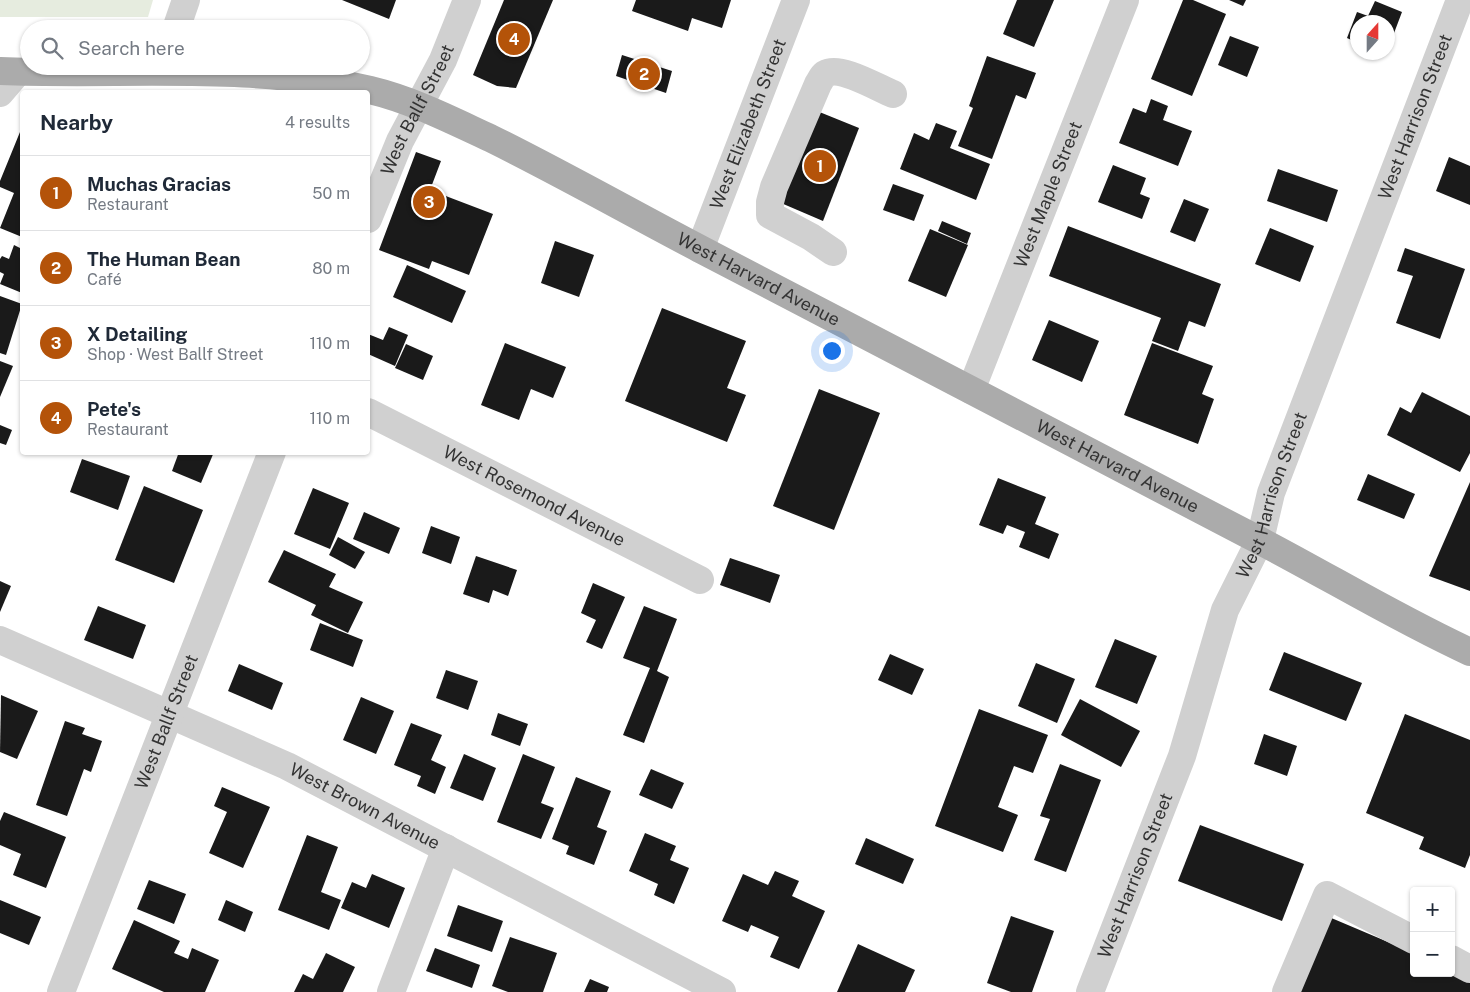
<!DOCTYPE html>
<meta charset="utf-8">
<style>
body{margin:0;font-family:"Public Sans",sans-serif;background:#f2f2f3;color:#1f2937}
.controls{position:absolute;right:15px;bottom:15px;display:grid;overflow:hidden;border-radius:5px;box-shadow:0 1px 4px #0004}
.controls button{width:45px;height:45px;display:grid;place-items:center;padding:0;border:0;border-bottom:1px solid #e0e1e3;background:#fff;color:#1f2937;font:25px sans-serif}
.compass{position:absolute;left:1350px;top:15px;width:45px;height:45px;border-radius:50%;background:#fff;box-shadow:0 1px 4px #0004;rotate:21deg}
.you{position:absolute;left:831px;top:350px;width:18px;height:18px;margin:-12px;border:4px solid #fff;border-radius:50%;background:#1a73e8;box-shadow:0 0 0 8px #1a73e833}
.badge{display:grid;place-items:center;width:32px;height:32px;border-radius:50%;background:#b45309;color:#fff;font-size:16px;font-weight:700}
.pin{position:absolute;translate:-50% -50%;border:2px solid #fff;box-shadow:0 1px 5px #0006}
.list{margin:0;padding:0;list-style:none}
h2{display:flex;justify-content:space-between;align-items:center;height:65px;margin:0;padding:0 20px;font-size:21px}
h2 small{font-size:16px;font-weight:400;color:#747a83}
.list li{display:grid;grid-template-columns:32px 1fr auto;gap:15px;align-items:center;box-sizing:border-box;height:75px;padding:0 20px;border-top:1px solid #e0e1e3}
.list b{display:block;font-size:19px;white-space:nowrap}
.list p{margin:0;font-size:16px;white-space:nowrap;color:#747a83}
.list em{font-size:16px;font-style:normal;color:#747a83}
.icon{flex:none;width:28px;height:28px;fill:none;stroke:currentColor;stroke-width:2;stroke-linecap:round;stroke-linejoin:round}
.map{position:relative;flex:none;width:1470px;height:992px;overflow:hidden}
.search{position:absolute;background:#fff;box-shadow:0 1px 4px #0004;left:20px;top:20px;width:350px;height:55px;display:flex;align-items:center;gap:12px;box-sizing:border-box;padding:0 18px;border-radius:28px;color:#747a83;font-size:19px}
.panel{position:absolute;background:#fff;box-shadow:0 1px 4px #0004;left:20px;top:90px;width:350px;height:365px;border-radius:5px}
.map>svg:first-child{display:block}
</style>
<div class="map">
<svg width="1470" height="992" viewBox="0 0 1470 992">
<rect width="100%" height="100%" fill="#fff"/>
<polygon fill="#e6ecdf" points="0,0 153,0 148,17 0,17"/>
<g fill="#1a1a1a">
<polygon points="342,0 396,0 389,19"/>
<polygon points="504,0 553,0 516,88 497,86 473,75"/>
<polygon points="636,0 731,0 722,28 692,18 688,31 632,11"/>
<polygon points="1017,0 1054,0 1034,47 1003,34"/>
<polygon points="1183,0 1193,0 1226,14 1192,96 1151,79"/>
<polygon points="1229,0 1246,0 1243,6"/>
<polygon points="1375,1 1402,12 1388,49 1388,22 1358,22 1358,43 1347,38 1357,12 1368,16"/>
<polygon points="1230,36 1259,47 1247,77 1218,65"/>
<polygon points="622,55 672,71 666,93 616,76"/>
<polygon points="987,56 1036,73 1026,99 1016,95 992,159 958,146 973,108 969,106"/>
<polygon points="1151,99 1168,106 1163,120 1192,131 1178,166 1119,143 1133,108 1146,113"/>
<polygon points="817,111 859,128 823,221 781,203"/>
<polygon points="936,123 957,131 950,148 990,164 976,200 900,169 914,133 929,140"/>
<polygon points="20,132 22,133 22,237 0,228 14,193 0,187 0,181"/>
<polygon points="416,152 441,161 430,190 493,214 469,275 432,261 429,269 379,250"/>
<polygon points="1449,157 1470,166 1470,205 1436,191"/>
<polygon points="1113,165 1146,178 1140,194 1150,198 1142,219 1098,202"/>
<polygon points="1278,169 1338,190 1327,222 1267,201"/>
<polygon points="893,184 924,195 914,221 883,210"/>
<polygon points="1184,199 1209,209 1195,242 1170,232"/>
<polygon points="942,221 971,233 967,244 938,231"/>
<polygon points="1068,226 1221,284 1205,327 1189,321 1178,351 1152,341 1161,318 1049,276"/>
<polygon points="1270,228 1314,246 1300,282 1255,264"/>
<polygon points="930,229 968,245 946,297 908,281"/>
<polygon points="555,241 594,255 579,297 541,283"/>
<polygon points="14,245 22,249 22,293 0,284 4,274 0,272 0,259 2,256 9,259"/>
<polygon points="1405,248 1465,269 1440,339 1396,323 1413,276 1397,271"/>
<polygon points="407,265 466,291 452,323 393,297"/>
<polygon points="0,296 22,304 6,355 0,353"/>
<polygon points="662,308 746,341 727,388 746,395 727,442 625,401"/>
<polygon points="1049,320 1099,341 1082,382 1032,360"/>
<polygon points="389,327 408,335 395,366 368,354 368,334 383,340"/>
<polygon points="505,343 566,367 553,398 531,389 519,420 481,405"/>
<polygon points="1152,343 1213,366 1202,394 1214,399 1198,444 1124,415"/>
<polygon points="406,344 433,356 423,380 395,368"/>
<polygon points="0,361 13,366 0,397"/>
<polygon points="819,389 880,413 834,530 773,506"/>
<polygon points="1422,392 1470,416 1470,453 1460,472 1387,435 1400,407 1411,413"/>
<polygon points="0,425 12,430 6,445 0,443"/>
<polygon points="179,452 214,452 201,483 172,471"/>
<polygon points="82,459 130,476 118,510 70,492"/>
<polygon points="1368,474 1415,494 1404,519 1357,500"/>
<polygon points="998,478 1046,497 1035,524 1059,534 1049,559 1019,547 1025,532 1007,525 1003,534 979,525"/>
<polygon points="1470,482 1470,591 1429,576"/>
<polygon points="144,486 203,510 174,583 115,560"/>
<polygon points="313,488 349,503 330,549 294,534"/>
<polygon points="364,512 400,528 389,554 353,539"/>
<polygon points="431,526 460,537 451,564 422,553"/>
<polygon points="338,537 365,552 355,569 329,555"/>
<polygon points="284,550 336,574 329,587 363,602 348,633 311,615 316,605 268,582"/>
<polygon points="476,556 517,570 508,596 493,590 489,603 463,594"/>
<polygon points="730,558 780,575 770,603 720,585"/>
<polygon points="0,581 11,586 0,612"/>
<polygon points="593,583 625,597 602,649 586,642 596,620 581,613"/>
<polygon points="98,606 146,625 133,659 84,640"/>
<polygon points="644,606 677,619 657,671 669,677 644,743 623,735 650,668 623,658"/>
<polygon points="320,623 363,640 353,667 310,650"/>
<polygon points="1115,639 1157,656 1137,704 1095,687"/>
<polygon points="1284,652 1362,683 1346,721 1269,690"/>
<polygon points="890,654 924,669 912,695 878,680"/>
<polygon points="1036,663 1075,679 1057,723 1018,706"/>
<polygon points="239,664 283,683 272,710 228,691"/>
<polygon points="446,670 478,681 468,710 436,698"/>
<polygon points="1,695 38,711 17,759 0,752"/>
<polygon points="361,697 394,711 376,754 343,740"/>
<polygon points="1080,699 1140,731 1121,767 1061,735"/>
<polygon points="979,709 1048,735 1033,773 1014,766 998,807 1018,815 1003,852 935,826"/>
<polygon points="498,713 528,724 520,746 491,735"/>
<polygon points="1405,714 1470,740 1470,855 1465,868 1419,849 1424,837 1366,813"/>
<polygon points="65,721 85,728 82,734 102,741 91,772 84,769 67,816 36,805"/>
<polygon points="411,723 442,735 431,760 446,767 435,794 417,786 421,776 394,765"/>
<polygon points="1264,734 1297,746 1287,776 1254,764"/>
<polygon points="464,754 496,768 483,801 450,788"/>
<polygon points="523,754 555,767 541,803 554,808 541,839 497,822"/>
<polygon points="1060,764 1101,780 1066,872 1034,860 1050,819 1040,816"/>
<polygon points="651,769 684,783 672,809 639,795"/>
<polygon points="576,777 611,791 597,827 607,831 594,865 566,854 569,846 552,839"/>
<polygon points="222,787 270,807 243,868 209,853 227,812 214,806"/>
<polygon points="4,812 66,837 46,888 13,875 21,854 0,845 0,821"/>
<polygon points="1200,825 1304,864 1282,921 1178,881"/>
<polygon points="645,833 676,846 670,860 689,868 674,904 654,895 658,884 629,871"/>
<polygon points="307,835 338,847 321,892 341,900 329,930 278,910"/>
<polygon points="866,838 914,859 903,884 855,864"/>
<polygon points="775,871 799,881 792,896 825,911 799,969 770,957 779,937 751,925 748,932 722,921 743,874 768,885"/>
<polygon points="372,874 405,888 389,928 341,908 352,882 366,888"/>
<polygon points="149,880 186,894 174,924 137,909"/>
<polygon points="0,900 41,917 29,945 0,933"/>
<polygon points="226,900 253,912 245,932 218,920"/>
<polygon points="458,905 503,921 492,952 447,936"/>
<polygon points="1011,916 1054,931 1032,992 1011,992 987,983"/>
<polygon points="1329,917 1414,953 1414,973 1451,973 1470,978 1470,992 1296,992"/>
<polygon points="134,920 180,941 174,953 188,959 192,948 219,960 205,992 164,992 112,969"/>
<polygon points="510,937 557,953 543,992 508,992 492,986"/>
<polygon points="858,944 915,970 905,992 837,992"/>
<polygon points="435,948 480,965 472,988 426,971"/>
<polygon points="326,953 355,967 343,992 294,992 303,974 313,979"/>
<polygon points="590,979 609,987 607,992 584,992"/>
</g>
<g fill="none" stroke-linecap="round" stroke-linejoin="round">
<g stroke="#d0d0d0" stroke-width="28">
<polyline points="176,29 186,0"/>
<polyline points="0,93 18,72"/>
<path id="s1" d="M368,219L400,141L443,60L467,0"/>
<path id="s2" d="M700,249L796,0"/>
<path d="M833,252L811,237L770,215V202L774,187L818,84C820,81 822,76 825,74C840,65 878,88 893,94"/>
<path id="s3" d="M971,390L1125,0"/>
<path id="s4" d="M368,412L700,580"/>
<path id="s5" d="M0,640L287,766L722,992"/>
<polyline points="1451,959 1470,969"/>
<path id="s6" d="M61,992L272,452"/>
<polyline points="391,992 446,848"/>
<path id="s7" d="M1090,992L1182,756L1225,610L1260,540L1271,493L1460,0"/>
<polyline points="1286,992 1327,895 1414,940"/>
</g>
<path stroke="#ababab" stroke-width="28" id="s8" d="M0,71C124,76 248,62 370,90C412,100 451,120 490,138C563,174 633,214 704,251C886,346 1067,440 1249,535C1323,573 1394,617 1470,652"/>
</g>
<g text-anchor="middle" stroke-width="5" stroke-linejoin="round" paint-order="stroke">
<g font-size="18" fill="#333" stroke="#fff">
<text dy="6" stroke="none"><textPath href="#s1" startOffset="120">West Ballf Street</textPath></text>
<text dy="6" stroke="none"><textPath href="#s7" startOffset="935">West Harrison Street</textPath></text>
<text dy="6" stroke="none"><textPath href="#s2" startOffset="134">West Elizabeth Street</textPath></text>
<text dy="6" stroke="none"><textPath href="#s3" startOffset="210">West Maple Street</textPath></text>
<text dy="6" stroke="none"><textPath href="#s8" startOffset="804">West Harvard Avenue</textPath></text>
<text dy="6" stroke="none"><textPath href="#s8" startOffset="1209">West Harvard Avenue</textPath></text>
<text dy="6" stroke="none"><textPath href="#s7" startOffset="530">West Harrison Street</textPath></text>
<text dy="6" stroke="none"><textPath href="#s4" startOffset="186">West Rosemond Avenue</textPath></text>
<text dy="6" stroke="none"><textPath href="#s6" startOffset="290">West Ballf Street</textPath></text>
<text dy="6" stroke="none"><textPath href="#s5" startOffset="401">West Brown Avenue</textPath></text>
<text dy="6" stroke="none"><textPath href="#s7" startOffset="125">West Harrison Street</textPath></text>
</g>
</g>
</svg>
<div class="controls">
<button>+</button>
<button>−</button>
</div>
<svg class="compass" viewBox="-18 -18 36 36"><path d="M0-13l5 13h-10z" fill="#e53935"/><path d="M0 13l5-13h-10z" fill="#747a83"/></svg>
<div class="you"></div>
<div class="pin badge" style="left:820px;top:166px">1</div>
<div class="pin badge" style="left:644px;top:74px">2</div>
<div class="pin badge" style="left:429px;top:202px">3</div>
<div class="pin badge" style="left:514px;top:39px">4</div>
<div class="search"><svg class="icon" aria-label="search" viewBox="0 0 24 24"><circle cx="10" cy="10" r="6"/><path d="M15 15l6 6"/></svg>Search here</div>
<section class="panel">
<h2>Nearby<small>4 results</small></h2>
<ul class="list">
<li><span class="badge">1</span><div><b>Muchas Gracias</b><p>Restaurant</p></div><em>50 m</em></li>
<li><span class="badge">2</span><div><b>The Human Bean</b><p>Café</p></div><em>80 m</em></li>
<li><span class="badge">3</span><div><b>X Detailing</b><p>Shop · West Ballf Street</p></div><em>110 m</em></li>
<li><span class="badge">4</span><div><b>Pete's</b><p>Restaurant</p></div><em>110 m</em></li>
</ul>
</section>
</div>
